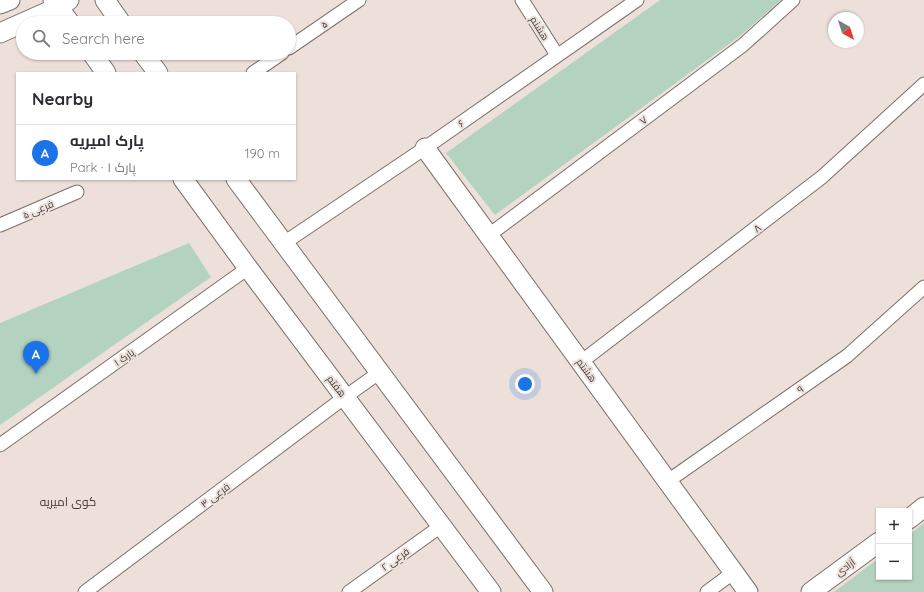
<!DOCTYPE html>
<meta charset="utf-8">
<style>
body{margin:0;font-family:Quicksand,Cairo,sans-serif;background:#f2f2f3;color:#2b2b33}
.controls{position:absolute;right:12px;bottom:12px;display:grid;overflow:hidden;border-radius:0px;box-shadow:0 1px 3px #0004}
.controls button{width:36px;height:36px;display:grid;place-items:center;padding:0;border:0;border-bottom:1px solid #e1e1e2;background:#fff;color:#2b2b33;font:20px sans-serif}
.compass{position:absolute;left:828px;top:12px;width:36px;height:36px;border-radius:50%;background:#fff;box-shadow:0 1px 3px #0004;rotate:141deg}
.you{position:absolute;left:525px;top:384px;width:14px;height:14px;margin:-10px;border:3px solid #fff;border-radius:50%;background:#1a73e8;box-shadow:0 0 0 6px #1a73e833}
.badge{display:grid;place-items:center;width:26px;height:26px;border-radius:50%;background:#1a73e8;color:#fff;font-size:13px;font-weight:700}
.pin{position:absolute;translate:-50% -33px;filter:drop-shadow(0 1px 2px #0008)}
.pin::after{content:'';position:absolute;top:21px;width:14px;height:12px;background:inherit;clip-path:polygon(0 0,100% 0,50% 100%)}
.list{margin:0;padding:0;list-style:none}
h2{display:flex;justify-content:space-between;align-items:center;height:52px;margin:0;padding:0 16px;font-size:17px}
h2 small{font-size:13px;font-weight:400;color:#7c7c81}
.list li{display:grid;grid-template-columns:26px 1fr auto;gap:12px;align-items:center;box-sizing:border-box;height:56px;padding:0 16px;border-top:1px solid #e1e1e2}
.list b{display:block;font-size:15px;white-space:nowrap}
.list p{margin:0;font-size:13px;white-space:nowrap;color:#7c7c81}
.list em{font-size:13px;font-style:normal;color:#7c7c81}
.icon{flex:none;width:22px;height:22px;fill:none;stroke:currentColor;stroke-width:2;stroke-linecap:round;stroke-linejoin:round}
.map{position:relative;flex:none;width:924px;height:592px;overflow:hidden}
.search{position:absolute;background:#fff;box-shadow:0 1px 3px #0004;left:16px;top:16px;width:280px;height:44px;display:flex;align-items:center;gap:10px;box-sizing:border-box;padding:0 14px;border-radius:22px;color:#7c7c81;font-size:15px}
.panel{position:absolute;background:#fff;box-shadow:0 1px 3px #0004;left:16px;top:72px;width:280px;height:108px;border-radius:0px}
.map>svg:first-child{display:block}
</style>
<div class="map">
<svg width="924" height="592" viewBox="0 0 924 592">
<rect width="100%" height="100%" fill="#ede0da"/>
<g fill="#b3d3c0">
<polygon points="660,0 781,0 740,36 495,215 446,153"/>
<polygon points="189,243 211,277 0,425 0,323"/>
<polygon points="924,523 924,592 834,592 879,558 879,577 909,577 909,535"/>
</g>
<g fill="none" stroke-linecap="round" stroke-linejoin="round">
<g stroke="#7b706b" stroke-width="15">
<g id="street">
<polyline points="522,0 557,55"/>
<polyline points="289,48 359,0"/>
<polyline points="253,73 282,53"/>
<polyline points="0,225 77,192"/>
<polyline points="489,235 743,45 793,0"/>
<polyline points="284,243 425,148 637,0"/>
<polyline points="581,362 822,177 924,84"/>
<polyline points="0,445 248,268"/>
<polyline points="668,481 847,356 924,287"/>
<polyline points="85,592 345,397 380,372"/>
<polyline points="349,592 441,526"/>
<polyline points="707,592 734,572"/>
</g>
</g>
<g stroke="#7b706b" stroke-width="21">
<g id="secondary">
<polyline points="53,0 70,23"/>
<polyline points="105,0 121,23"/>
<polyline points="0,4 10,0"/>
<polyline points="0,33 54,9 69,0"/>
<polyline points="92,53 106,73"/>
<polyline points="143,53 158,73"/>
<polyline points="425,148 748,592"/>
<polyline points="183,179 248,268 491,592"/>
<polyline points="236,179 543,592"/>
<polyline points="909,519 924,507"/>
<polyline points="811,592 879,542"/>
</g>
</g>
<use href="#street" stroke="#fff" stroke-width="13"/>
<use href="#secondary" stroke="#fff" stroke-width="19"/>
</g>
<g text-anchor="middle" stroke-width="4" stroke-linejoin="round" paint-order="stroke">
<g font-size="10" fill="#403b39" stroke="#ede0da">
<text transform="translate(324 24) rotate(-35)" y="4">۵</text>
<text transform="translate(540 28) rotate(58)" y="4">هشنم</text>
<text transform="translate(643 120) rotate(-37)" y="4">۷</text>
<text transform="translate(461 123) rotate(-35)" y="4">۶</text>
<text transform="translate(38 209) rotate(-23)" y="4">فرعی ۵</text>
<text transform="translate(757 228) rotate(-38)" y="4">۸</text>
<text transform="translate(124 357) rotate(-35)" y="4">پارک ۱</text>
<text transform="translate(587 370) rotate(54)" y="4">هشتم</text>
<text transform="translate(337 386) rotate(53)" y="4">هفتم</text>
<text transform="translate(800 389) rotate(-35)" y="4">۹</text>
<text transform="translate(215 495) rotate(-37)" y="4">فرعی ۳</text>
<text transform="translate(395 559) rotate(-36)" y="4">فرعی ۲</text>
<text transform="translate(845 567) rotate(-37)" y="4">آزادی</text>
</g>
<g font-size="12" fill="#413733" stroke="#ede0da">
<text x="68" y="506">کوی امیریه</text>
</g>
</g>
</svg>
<div class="controls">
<button>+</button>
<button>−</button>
</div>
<svg class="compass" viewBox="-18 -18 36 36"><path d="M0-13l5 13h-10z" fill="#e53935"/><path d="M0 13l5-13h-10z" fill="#7c7c81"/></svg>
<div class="you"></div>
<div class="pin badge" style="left:36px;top:374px">A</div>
<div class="search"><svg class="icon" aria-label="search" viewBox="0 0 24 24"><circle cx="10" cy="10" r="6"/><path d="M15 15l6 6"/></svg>Search here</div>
<section class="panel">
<h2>Nearby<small></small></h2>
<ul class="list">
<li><span class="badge">A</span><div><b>پارک امیریه</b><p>Park · پارک ۱</p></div><em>190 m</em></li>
</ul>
</section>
</div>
